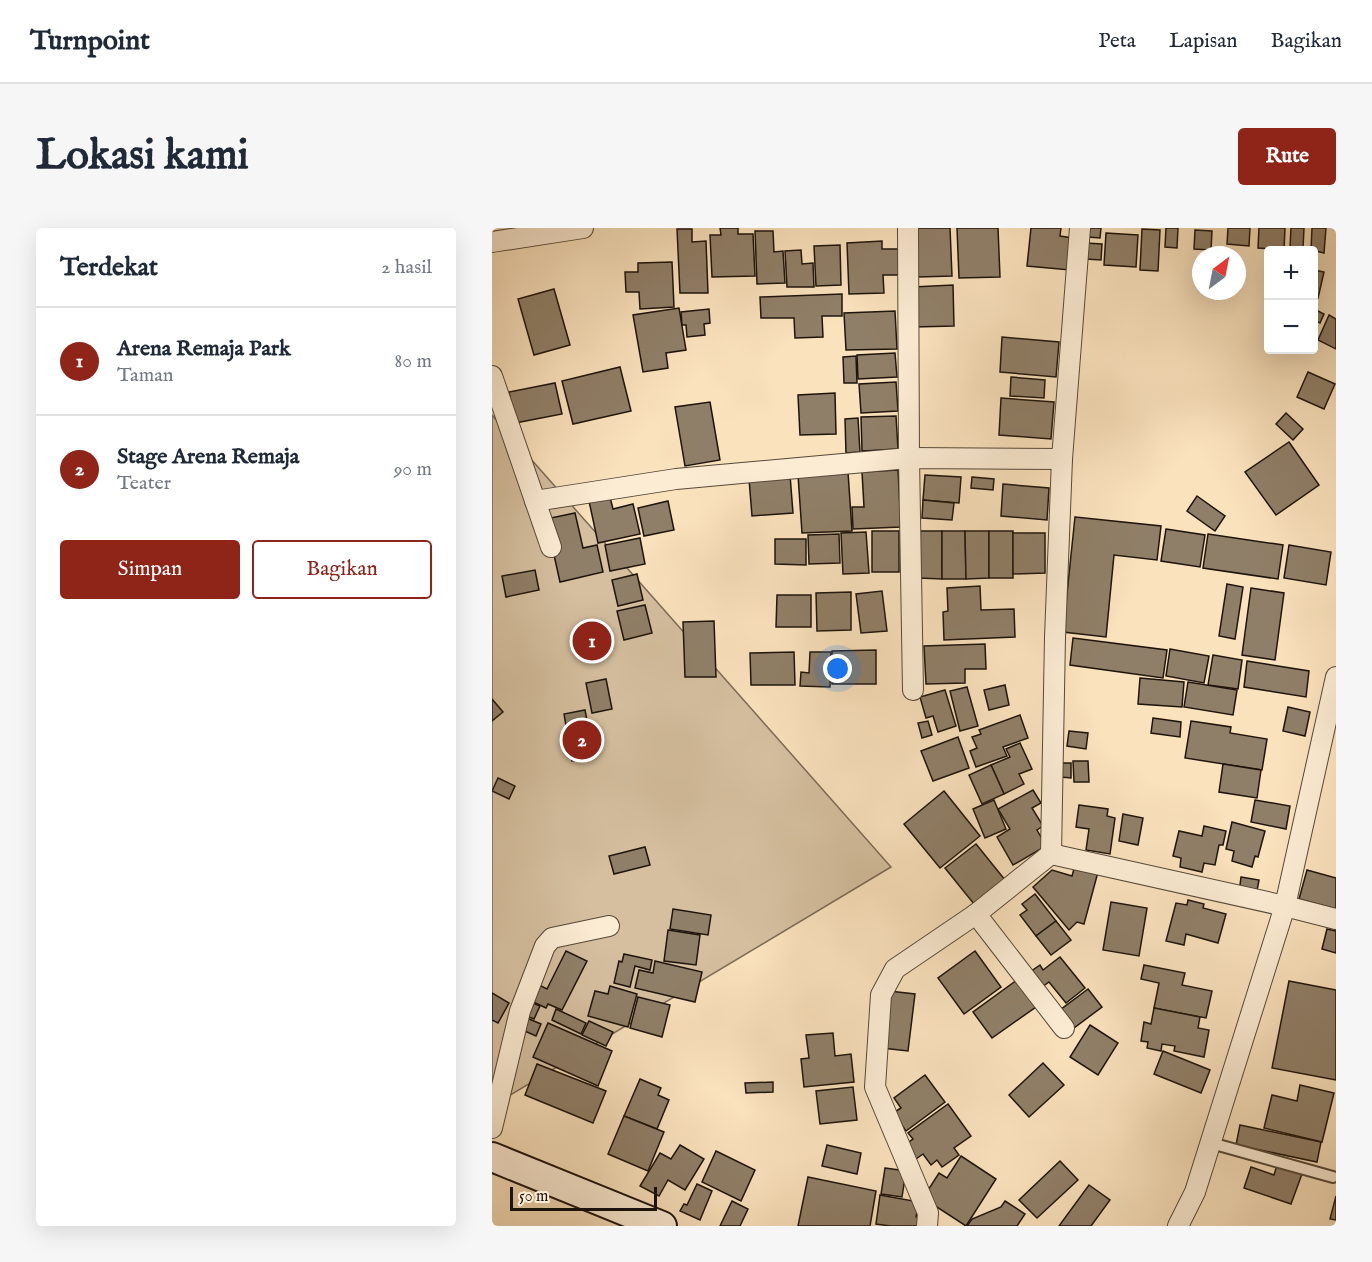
<!DOCTYPE html>
<html lang="id">
<meta charset="utf-8">
<style>
body{margin:0;font-family:"IM FELL English",serif;background:#f6f6f7;color:#1f2937}
.controls{position:absolute;right:18px;top:18px;display:grid;overflow:hidden;border-radius:6px;box-shadow:0 6px 24px #0002}
.controls button{width:54px;height:54px;display:grid;place-items:center;padding:0;border:0;border-bottom:2px solid #e0e1e3;background:#fff;color:#1f2937;font:30px sans-serif}
.compass{position:absolute;left:700px;top:18px;width:54px;height:54px;border-radius:50%;background:#fff;box-shadow:0 6px 24px #0002;rotate:32deg}
.scale{position:absolute;left:18px;bottom:15px;width:147px;box-sizing:border-box;padding-left:6px;border:3px solid #1e140c;border-top:0;font-size:16px;line-height:21px;white-space:nowrap;color:#1e140c;-webkit-text-stroke:4px #fcecd4;paint-order:stroke}
.you{position:absolute;left:346px;top:441px;width:21px;height:21px;margin:-15px;border:4px solid #fff;border-radius:50%;background:#1a73e8;box-shadow:0 0 0 9px #1a73e833}
.badge{display:grid;place-items:center;width:39px;height:39px;border-radius:50%;background:#8f2418;color:#fff;font-size:20px;font-weight:700}
.pin{position:absolute;translate:-50% -50%;border:3px solid #fff;box-shadow:0 2px 6px #0006}
.list{margin:0;padding:0;list-style:none}
h2{display:flex;justify-content:space-between;align-items:center;height:78px;margin:0;padding:0 24px;font-size:26px}
h2 small{font-size:20px;font-weight:400;color:#747a83}
.list li{display:grid;grid-template-columns:39px 1fr auto;gap:18px;align-items:center;box-sizing:border-box;height:108px;padding:0 24px;border-top:2px solid #e0e1e3}
.list b{display:block;font-size:22px;white-space:nowrap}
.list p{margin:0;font-size:20px;white-space:nowrap;color:#747a83}
.list em{font-size:20px;font-style:normal;color:#747a83}
.actions{display:flex;gap:12px;padding:18px 24px}
.actions a{flex:1;padding:14px 0;border:2px solid #8f2418;border-radius:6px;text-align:center;font-size:21px;color:#8f2418}
.actions .main{background:#8f2418;color:#fff}
.map{position:relative;flex:none;width:844px;height:998px;overflow:hidden;border-radius:6px}
header{display:flex;align-items:center;gap:36px;box-sizing:border-box;height:84px;padding:0 30px;background:#fff;border-bottom:2px solid #e0e1e3}
header strong{font-size:28px}
nav{display:flex;gap:33px;margin-inline-start:auto;font-size:21px}
.intro{display:flex;align-items:center;justify-content:space-between;box-sizing:border-box;height:144px;padding:0 36px}
h1{margin:0;font-size:42px}
.button{padding:15px 27px;border-radius:6px;background:#8f2418;color:#fff;font-size:21px;font-weight:700}
main{display:flex;gap:36px;padding:0 36px}
aside{flex:1;background:#fff;border-radius:6px;box-shadow:0 6px 24px #0002}
.map>svg:first-child{display:block}
</style>
<header>
<strong>Turnpoint</strong>
<nav><a>Peta</a><a>Lapisan</a><a>Bagikan</a></nav>
</header>
<div class="intro"><h1>Lokasi kami</h1><a class="button">Rute</a></div>
<main>
<aside>
<h2>Terdekat<small>2 hasil</small></h2>
<ul class="list">
<li><span class="badge">1</span><div><b>Arena Remaja Park</b><p>Taman</p></div><em>80 m</em></li>
<li><span class="badge">2</span><div><b>Stage Arena Remaja</b><p>Teater</p></div><em>90 m</em></li>
</ul>
<div class="actions"><a class="main">Simpan</a><a>Bagikan</a></div>
</aside>
<div class="map">
<svg width="844" height="998" viewBox="0 0 844 998">
<rect width="100%" height="100%" fill="#fae2bd"/>
<filter id="stains"><feTurbulence type="fractalNoise" baseFrequency=".00333" numOctaves="4"/><feColorMatrix values="0 0 0 0 .2 0 0 0 0 .09 0 0 0 0 .02 0 0 0 .5 -.17"/></filter>
<radialGradient id="worn" r=".72"><stop offset=".6" stop-color="#630" stop-opacity="0"/><stop offset="1" stop-color="#630" stop-opacity=".3"/></radialGradient>
<polygon fill="#d5bf9f" stroke="#7a6a56" stroke-width="1.5" points="0,187 399,639 0,878"/>
<g fill="#907f68" stroke="#1e140c" stroke-width="1.5">
<polygon points="228,0 246,0 246,6 261,6 263,48 220,49 218,7 229,7"/>
<polygon points="424,0 458,0 460,48 426,49"/>
<polygon points="465,0 506,0 508,49 467,50"/>
<polygon points="539,0 569,0 568,8 581,10 578,42 535,38"/>
<polygon points="597,0 609,0 608,10 596,9"/>
<polygon points="674,0 686,0 685,20 673,19"/>
<polygon points="736,0 758,0 757,18 735,16"/>
<polygon points="767,0 793,0 792,22 766,20"/>
<polygon points="799,0 812,0 811,21 798,20"/>
<polygon points="820,0 834,0 832,25 819,22"/>
<polygon points="185,1 200,1 200,14 214,13 216,65 188,65"/>
<polygon points="650,1 668,2 666,43 648,42"/>
<polygon points="703,2 720,3 719,22 702,21"/>
<polygon points="263,3 281,3 282,24 291,23 293,55 265,56"/>
<polygon points="614,5 646,7 644,39 612,37"/>
<polygon points="390,13 390,21 410,21 411,47 391,47 392,65 357,66 355,15"/>
<polygon points="594,15 610,16 609,32 594,31"/>
<polygon points="348,17 349,57 324,58 322,18"/>
<polygon points="309,22 310,36 321,35 322,59 295,59 293,23"/>
<polygon points="180,34 182,79 148,81 147,64 134,64 133,44 146,44 146,35"/>
<polygon points="822,42 832,44 826,70 822,69"/>
<polygon points="461,57 462,98 422,99 421,59"/>
<polygon points="62,61 78,117 42,127 26,71"/>
<polygon points="350,66 350,88 330,88 331,109 303,110 302,90 269,90 268,69"/>
<polygon points="187,80 194,122 174,125 176,140 151,144 141,87"/>
<polygon points="217,81 218,95 212,96 213,107 195,109 194,97 190,97 189,84"/>
<polygon points="824,82 832,86 828,95 822,92"/>
<polygon points="403,83 405,121 354,122 352,85"/>
<polygon points="837,87 844,91 844,121 826,112"/>
<polygon points="510,109 567,114 564,149 508,144"/>
<polygon points="403,125 405,149 366,151 365,127"/>
<polygon points="364,128 365,155 352,155 351,129"/>
<polygon points="128,139 139,183 81,196 70,153"/>
<polygon points="816,144 843,156 832,181 805,169"/>
<polygon points="519,149 553,152 552,170 518,168"/>
<polygon points="404,154 406,183 369,185 367,156"/>
<polygon points="63,155 70,186 23,195 17,164"/>
<polygon points="343,165 344,206 308,207 306,167"/>
<polygon points="509,170 562,174 559,211 507,207"/>
<polygon points="218,174 228,232 193,238 183,179"/>
<polygon points="794,185 811,201 801,212 784,196"/>
<polygon points="404,188 406,221 370,223 369,189"/>
<polygon points="366,190 368,224 354,225 353,191"/>
<polygon points="797,214 827,257 784,287 753,244"/>
<polygon points="406,242 409,299 361,301 360,279 372,279 370,244"/>
<polygon points="356,244 360,303 310,305 306,247"/>
<polygon points="298,247 301,285 260,288 257,251"/>
<polygon points="433,247 469,249 467,275 431,272"/>
<polygon points="480,249 502,251 501,262 479,260"/>
<polygon points="511,256 557,260 555,292 509,288"/>
<polygon points="705,268 733,288 723,303 695,283"/>
<polygon points="118,269 121,281 141,276 148,306 106,315 97,273"/>
<polygon points="431,272 462,275 460,292 430,290"/>
<polygon points="176,273 182,302 152,308 146,280"/>
<polygon points="83,285 91,320 105,317 111,344 68,354 54,291"/>
<polygon points="583,289 669,298 665,332 622,327 614,409 571,404"/>
<polygon points="674,301 713,307 708,339 669,333"/>
<rect x="380" y="303" width="27" height="41"/>
<polygon points="427,303 450,303 450,351 427,350"/>
<polygon points="450,303 473,303 474,351 450,351"/>
<polygon points="473,303 497,303 497,350 474,351"/>
<rect x="497" y="303" width="24" height="47"/>
<polygon points="374,304 377,345 351,346 349,305"/>
<polygon points="521,305 553,305 553,345 521,346"/>
<polygon points="347,306 348,335 317,336 316,307"/>
<polygon points="716,306 791,317 786,351 711,340"/>
<polygon points="148,310 153,336 118,343 113,317"/>
<polygon points="283,311 314,311 314,337 283,336"/>
<polygon points="797,317 839,324 834,357 792,350"/>
<polygon points="43,342 47,362 14,369 10,348"/>
<polygon points="145,346 151,372 126,378 120,352"/>
<polygon points="735,356 751,359 743,411 727,408"/>
<polygon points="488,358 489,382 522,381 523,409 452,412 451,384 456,383 455,360"/>
<polygon points="759,360 792,365 783,432 750,427"/>
<polygon points="390,363 395,403 369,405 364,366"/>
<polygon points="359,364 359,402 325,403 324,365"/>
<polygon points="285,367 319,367 319,399 284,399"/>
<polygon points="153,377 160,405 132,412 125,383"/>
<polygon points="222,393 224,449 193,449 191,394"/>
<polygon points="581,410 675,422 671,450 578,437"/>
<polygon points="493,416 494,441 473,441 473,455 434,456 432,418"/>
<polygon points="678,421 717,428 712,455 674,448"/>
<polygon points="384,422 384,456 340,456 340,423"/>
<polygon points="302,424 303,457 259,457 258,425"/>
<polygon points="318,424 339,424 338,459 308,458 309,444 317,445"/>
<polygon points="721,427 750,432 746,461 716,457"/>
<polygon points="755,433 817,443 814,469 752,459"/>
<polygon points="648,450 692,454 690,479 646,476"/>
<polygon points="114,451 120,481 100,485 94,455"/>
<polygon points="696,454 745,462 741,487 692,479"/>
<polygon points="513,457 517,477 497,482 492,462"/>
<polygon points="475,459 486,498 468,503 458,463"/>
<polygon points="453,462 464,498 446,504 441,488 434,490 428,469"/>
<polygon points="0,471 11,484 0,493"/>
<polygon points="796,479 818,484 813,508 791,503"/>
<polygon points="93,482 102,529 80,533 72,486"/>
<polygon points="528,487 536,510 511,519 515,528 484,539 478,523 485,520 480,509 489,506 487,502"/>
<polygon points="661,490 689,494 688,509 659,505"/>
<polygon points="436,493 440,507 430,510 426,495"/>
<polygon points="699,493 739,499 738,505 775,511 770,542 693,530"/>
<polygon points="577,503 596,505 594,521 575,518"/>
<polygon points="466,509 477,540 441,553 429,523"/>
<polygon points="528,515 540,541 527,546 532,556 512,566 499,537 518,529 514,521"/>
<polygon points="581,533 596,533 597,554 582,554"/>
<polygon points="569,535 579,535 579,550 569,549"/>
<polygon points="731,536 769,542 765,570 727,564"/>
<polygon points="499,537 512,566 490,576 477,547"/>
<polygon points="6,550 23,558 17,571 0,563"/>
<polygon points="541,562 549,575 540,580 551,598 545,602 554,618 521,637 505,609 518,601 506,581"/>
<polygon points="452,563 488,608 448,640 412,596"/>
<polygon points="502,572 514,601 493,610 481,581"/>
<polygon points="763,572 798,578 794,601 759,594"/>
<polygon points="587,577 616,581 615,588 623,590 618,626 594,622 597,601 584,599"/>
<polygon points="631,586 651,590 646,617 627,613"/>
<polygon points="740,594 773,603 766,629 763,628 760,639 740,633 742,623 734,621"/>
<polygon points="712,598 734,603 731,617 727,617 723,637 712,635 710,644 688,639 689,630 681,628 687,603 710,608"/>
<polygon points="484,616 513,652 482,676 453,640"/>
<polygon points="153,619 158,637 122,646 117,628"/>
<polygon points="583,637 606,644 592,696 585,694 577,702 541,659 560,642 580,648"/>
<polygon points="815,642 844,650 844,681 807,671"/>
<polygon points="749,649 767,652 764,668 747,665"/>
<polygon points="543,666 564,693 544,708 528,687 535,682 530,676"/>
<polygon points="696,672 712,676 711,680 734,686 726,715 694,706 692,717 674,713 684,675 695,677"/>
<polygon points="619,674 655,680 647,728 611,722"/>
<polygon points="181,681 219,687 216,707 178,701"/>
<polygon points="564,693 579,712 559,727 544,708"/>
<polygon points="835,701 844,703 844,725 830,721"/>
<polygon points="176,702 208,707 204,737 172,733"/>
<polygon points="74,723 95,733 70,782 56,776 54,780 35,771 43,755 55,761"/>
<polygon points="483,723 509,759 472,786 446,750"/>
<polygon points="132,726 160,732 158,742 143,738 138,759 122,755 127,733 130,734"/>
<polygon points="568,729 593,760 574,775 557,754 550,759 538,744 548,737 551,742"/>
<polygon points="163,733 210,744 203,774 143,760 147,742 161,745"/>
<polygon points="652,737 693,745 690,757 720,763 714,790 662,780 667,755 649,751"/>
<polygon points="525,752 544,779 500,810 481,784"/>
<polygon points="797,753 844,762 844,852 780,840"/>
<polygon points="118,758 145,766 136,799 96,788 103,763 116,766"/>
<polygon points="596,761 610,779 582,800 568,782"/>
<polygon points="397,763 423,766 416,823 390,820"/>
<polygon points="0,765 17,775 6,795 0,792"/>
<polygon points="146,769 178,777 170,809 138,800"/>
<polygon points="36,773 48,778 42,791 30,786"/>
<polygon points="662,780 708,789 706,800 717,802 712,829 682,823 683,818 670,816 669,823 655,820 656,814 649,813 652,794 659,796"/>
<polygon points="64,781 94,795 89,806 60,792"/>
<polygon points="30,788 49,796 44,808 26,800"/>
<polygon points="97,793 121,804 114,818 90,807"/>
<polygon points="56,795 120,823 106,858 41,829"/>
<polygon points="598,797 626,815 606,847 578,829"/>
<polygon points="341,805 343,828 359,826 362,854 312,859 309,831 317,830 314,807"/>
<polygon points="671,823 718,842 709,865 662,846"/>
<polygon points="551,835 572,857 537,889 517,867"/>
<polygon points="45,836 114,863 101,895 33,867"/>
<polygon points="433,847 453,874 414,903 401,885 409,880 402,870"/>
<polygon points="148,851 169,860 166,867 177,872 165,901 132,888"/>
<polygon points="281,854 281,864 254,865 253,855"/>
<polygon points="808,857 842,865 830,914 772,900 780,867 805,873"/>
<polygon points="361,859 365,892 328,896 324,863"/>
<polygon points="456,876 479,908 462,920 467,927 450,939 445,932 439,937 431,926 424,931 414,916 421,911 416,905"/>
<polygon points="132,888 172,904 156,943 116,926"/>
<polygon points="748,897 829,914 825,934 744,917"/>
<polygon points="188,917 212,931 193,962 176,952 167,968 148,958 168,925 179,931"/>
<polygon points="335,917 369,925 365,946 330,938"/>
<polygon points="224,923 263,942 249,973 210,954"/>
<polygon points="469,928 504,951 474,998 431,970 447,945 455,950"/>
<polygon points="568,933 586,952 545,990 527,972"/>
<polygon points="785,937 810,946 799,976 752,960 759,939 782,947"/>
<polygon points="393,940 414,943 410,969 389,966"/>
<polygon points="316,949 384,963 378,998 306,998"/>
<polygon points="205,956 220,963 208,992 188,983 192,976 195,977"/>
<polygon points="597,957 618,972 599,998 567,998"/>
<polygon points="388,967 427,974 424,989 434,991 433,998 398,998 384,996"/>
<polygon points="844,968 844,992 838,991"/>
<polygon points="240,973 256,981 248,998 228,998"/>
<polygon points="513,973 533,986 525,998 475,998 480,991 509,979"/>
</g>
<g fill="none" stroke-linecap="round" stroke-linejoin="round">
<g stroke="#554838" stroke-width="14">
<polyline id="lane" points="719,915 841,949"/>
</g>
<g stroke="#554838" stroke-width="22">
<g id="street">
<polyline points="416,0 417,230 421,462"/>
<polyline points="0,14 91,0"/>
<polyline points="0,148 59,319"/>
<polyline points="43,273 184,251 417,230 570,231"/>
<polyline points="559,626 793,678 844,691"/>
<polyline points="484,686 572,800"/>
<polyline points="0,900 28,783 53,718 60,710 117,698"/>
<polyline points="435,998 436,985 383,859 389,767 403,741 484,686 559,626 563,409 570,231 588,0"/>
<polyline points="686,998 703,964 793,678 844,449"/>
</g>
</g>
<g stroke="#1e140c" stroke-width="32">
<polyline id="secondary" points="0,929 170,998"/>
</g>
<use href="#lane" stroke="#fcecd4" stroke-width="10"/>
<use href="#street" stroke="#fcecd4" stroke-width="20"/>
<use href="#secondary" stroke="#fcecd4" stroke-width="28"/>
</g>
<rect width="100%" height="100%" filter="url(#stains)"/>
<rect width="100%" height="100%" fill="url(#worn)"/>
</svg>
<div class="controls">
<button>+</button>
<button>−</button>
</div>
<svg class="compass" viewBox="-18 -18 36 36"><path d="M0-13l5 13h-10z" fill="#e53935"/><path d="M0 13l5-13h-10z" fill="#747a83"/></svg>
<div class="scale">50 m</div>
<div class="you"></div>
<div class="pin badge" style="left:100px;top:413px">1</div>
<div class="pin badge" style="left:90px;top:512px">2</div>
</div>
</main>
